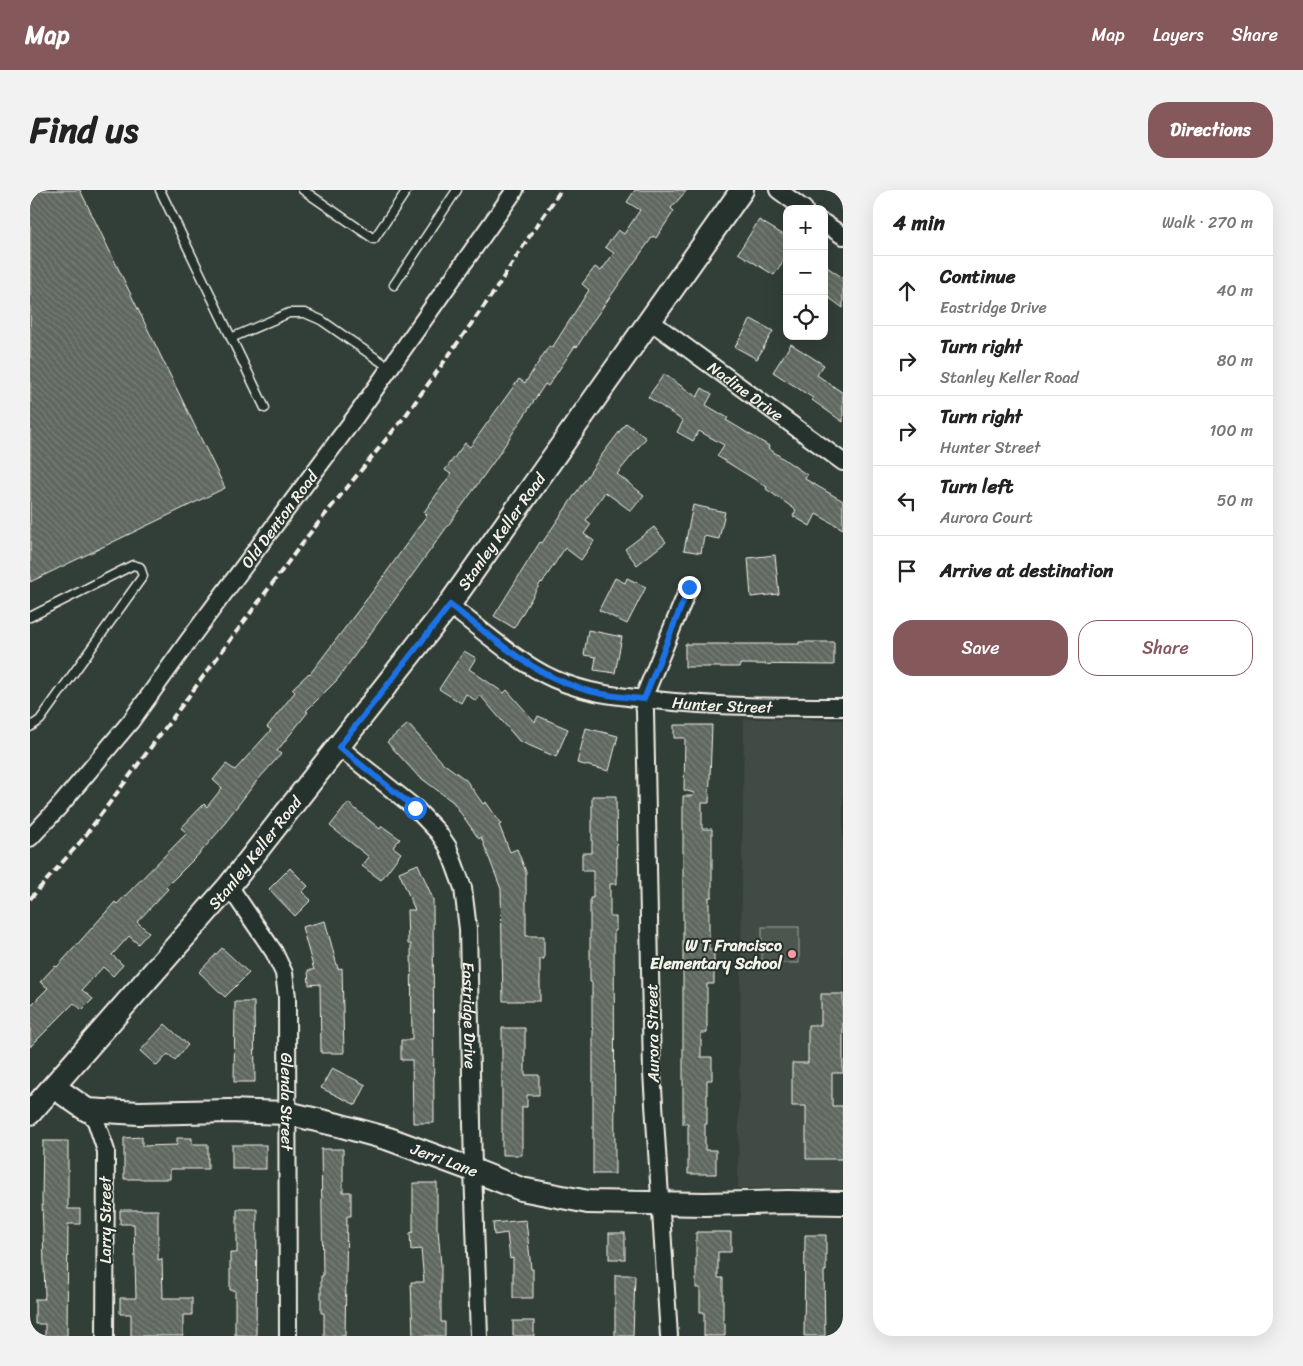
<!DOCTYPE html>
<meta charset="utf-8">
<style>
body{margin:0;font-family:Sriracha,sans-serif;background:#f2f2f2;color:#222}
.controls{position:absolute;right:15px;top:15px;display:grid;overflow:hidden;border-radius:10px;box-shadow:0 5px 20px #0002}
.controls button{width:45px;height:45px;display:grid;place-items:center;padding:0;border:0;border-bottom:1px solid #e0e0e0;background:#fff;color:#222;font:25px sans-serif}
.stop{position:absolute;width:15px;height:15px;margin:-11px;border:4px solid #1a73e8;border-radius:50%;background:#fff}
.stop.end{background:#1a73e8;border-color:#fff;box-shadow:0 1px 5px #0008}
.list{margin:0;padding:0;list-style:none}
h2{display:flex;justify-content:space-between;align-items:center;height:65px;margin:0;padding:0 20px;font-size:21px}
h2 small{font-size:16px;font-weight:400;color:#767676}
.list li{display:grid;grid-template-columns:32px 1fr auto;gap:15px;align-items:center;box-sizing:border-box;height:70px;padding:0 20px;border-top:1px solid #e0e0e0}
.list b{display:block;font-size:19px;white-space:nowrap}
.list p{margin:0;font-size:16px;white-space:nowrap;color:#767676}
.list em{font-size:16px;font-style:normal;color:#767676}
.actions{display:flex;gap:10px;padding:15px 20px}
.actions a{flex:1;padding:11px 0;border:1px solid #85585c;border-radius:20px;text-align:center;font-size:18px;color:#85585c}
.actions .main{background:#85585c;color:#fff}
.icon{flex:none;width:28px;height:28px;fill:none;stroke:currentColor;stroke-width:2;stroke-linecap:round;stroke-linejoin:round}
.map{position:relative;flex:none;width:813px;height:1146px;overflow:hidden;border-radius:20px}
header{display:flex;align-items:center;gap:30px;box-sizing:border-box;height:70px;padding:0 25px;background:#85585c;color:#fff}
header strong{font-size:24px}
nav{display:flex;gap:28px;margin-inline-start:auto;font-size:18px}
.intro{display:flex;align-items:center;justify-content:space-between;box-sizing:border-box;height:120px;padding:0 30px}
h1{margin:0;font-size:35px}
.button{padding:12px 22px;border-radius:20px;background:#85585c;color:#fff;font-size:18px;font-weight:700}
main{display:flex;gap:30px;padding:0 30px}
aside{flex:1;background:#fff;border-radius:20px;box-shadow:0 5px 20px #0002}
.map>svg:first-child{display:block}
</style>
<header>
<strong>Map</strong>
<nav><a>Map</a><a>Layers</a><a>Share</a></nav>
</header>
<div class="intro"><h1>Find us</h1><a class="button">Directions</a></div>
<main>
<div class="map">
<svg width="813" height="1146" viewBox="0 0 813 1146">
<defs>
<pattern id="building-back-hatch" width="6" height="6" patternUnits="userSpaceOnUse" patternTransform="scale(1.25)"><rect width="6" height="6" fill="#5f6861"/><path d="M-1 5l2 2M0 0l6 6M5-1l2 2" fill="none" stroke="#777e78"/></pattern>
</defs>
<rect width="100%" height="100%" fill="#323e38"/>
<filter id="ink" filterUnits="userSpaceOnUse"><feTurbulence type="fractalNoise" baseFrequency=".02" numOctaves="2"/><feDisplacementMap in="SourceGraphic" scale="10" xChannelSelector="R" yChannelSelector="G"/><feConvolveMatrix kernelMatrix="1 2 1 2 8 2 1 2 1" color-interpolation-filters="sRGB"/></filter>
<g filter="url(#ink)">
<polygon fill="#404b44" points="714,529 813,530 813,999 708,998"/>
<rect fill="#4c564f" stroke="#a0a49c" x="732" y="737" width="37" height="36"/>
<g fill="url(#building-back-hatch)" stroke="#f4f1e8">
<polygon points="0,0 50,0 195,298 0,392"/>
<polygon points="605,0 657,0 641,18 644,21 626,48 623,46 563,131 547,157 545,156 518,196 515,194 465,270 307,490 276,521 278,522 247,561 251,564 226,592 195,632 196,633 169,664 136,697 138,699 107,732 119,742 108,754 99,746 82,765 93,775 83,786 73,777 52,800 63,809 52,820 44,813 0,857 0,816 18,798 10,792 25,776 27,777 85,712 87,714 157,643 151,638 174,614 177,617 192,598 183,590 196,574 205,580 241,540 237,537 265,502 262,499 279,483 280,484 346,397 397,325 394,322 421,284 415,280 435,253 440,257 489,189 495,193 519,156 522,158 559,100 552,94 565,77 571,81 584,63 575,57 588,40 594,44 610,20 597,12"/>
<polygon points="729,30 757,47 757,65 744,85 708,63"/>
<polygon points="794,75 813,88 813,118 794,104"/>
<polygon points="721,129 743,141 727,169 705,157"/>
<polygon points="761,154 794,175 787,185 813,203 813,232 782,210 783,208 743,182"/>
<polygon points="634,184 667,207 672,198 682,204 676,215 698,228 696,230 739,256 738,258 777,285 775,289 813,311 813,339 786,324 780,336 763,326 766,320 736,299 737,297 687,266 694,255 669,241 663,251 647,242 653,231 618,207"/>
<polygon points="596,233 616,248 587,284 614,305 601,321 575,302 556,330 561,334 554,344 564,351 551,370 535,358 512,393 511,392 484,438 464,426 510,352 512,353 571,266"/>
<polygon points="663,315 695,322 689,349 674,346 671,363 654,360"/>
<polygon points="624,337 636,352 607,375 595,359"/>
<polygon points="745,365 749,404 721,407 718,368"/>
<polygon points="585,388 595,393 597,388 616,397 597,434 569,420"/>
<polygon points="558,440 592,447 585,483 564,480 566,467 554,465"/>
<polygon points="769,452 804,452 804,475 710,474 710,477 655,477 655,454 769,454"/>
<polygon points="434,461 446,468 439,479 474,503 477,500 505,532 508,526 538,539 526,567 489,551 450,505 446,511 436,504 431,513 409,499"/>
<polygon points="378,534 413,573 436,590 453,614 456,612 471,634 469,635 480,662 487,659 496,682 496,746 514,746 514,769 510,769 510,811 473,811 471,699 451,647 449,649 423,612 387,585 357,552"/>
<polygon points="644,535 682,535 679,613 672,613 672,639 682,639 682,707 679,707 679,760 684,760 684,794 677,794 677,843 671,843 671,867 682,867 682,890 677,890 677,934 675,934 675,960 686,960 686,984 658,984 658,934 653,934 653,606 663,606 664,603 654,600 655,548 644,548"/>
<polygon points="556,538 588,546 579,581 547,573"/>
<polygon points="562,606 586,606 587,694 580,694 580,727 586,727 586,741 584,741 585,984 563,984 563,838 562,838 562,792 560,792 560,708 563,708 563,681 552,681 552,663 562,663"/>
<polygon points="318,613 350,639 352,636 370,649 363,657 371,663 351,690 332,676 339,667 300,636"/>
<polygon points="388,674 403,709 404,933 383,933 382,870 371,870 371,850 382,850 381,754 378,754 377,720 385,720 369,682"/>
<polygon points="260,678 278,696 272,702 281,710 265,726 239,699"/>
<polygon points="295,731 308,779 312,778 314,863 291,863 290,794 279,795 278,780 284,780 272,737"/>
<polygon points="192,758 219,783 195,807 169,782"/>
<polygon points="791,804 813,804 813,883 802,883 802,916 813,916 813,969 776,969 776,916 762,916 762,873 778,873 778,835 791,835"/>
<polygon points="205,812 224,812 225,892 204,892"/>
<polygon points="135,834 158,855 145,870 138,864 127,876 110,861"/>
<polygon points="472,838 495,838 495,885 509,885 509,905 497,905 497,917 492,917 492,965 472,965"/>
<polygon points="302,878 336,895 326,915 291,898"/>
<polygon points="112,947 112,956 147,955 147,948 162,948 162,954 178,954 178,979 140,979 140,989 94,989 94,948"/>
<polygon points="13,951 38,951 38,1019 50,1019 50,1034 38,1034 37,1146 15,1146 15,1134 5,1134 5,1109 14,1109 15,1106 12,1009"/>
<rect x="202" y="955" width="34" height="24"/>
<polygon points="291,959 313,959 313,1002 321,1002 321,1026 317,1026 315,1146 294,1146 294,1123 291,1123 291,1086 293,1086"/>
<polygon points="383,993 407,993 407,1040 408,1040 411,1074 411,1132 415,1132 415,1146 383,1146 381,1092 394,1092 391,1059 381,1060 380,1043 383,1042"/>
<polygon points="207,1019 227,1019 226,1146 205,1145 205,1100 200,1100 200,1063 207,1063"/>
<polygon points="90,1020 128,1020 128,1070 132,1069 133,1108 162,1108 162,1125 153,1125 153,1146 101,1146 101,1124 90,1124 90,1108 106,1108 104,1034 90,1034"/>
<polygon points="496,1030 501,1079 503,1079 503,1108 483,1108 483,1068 480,1069 477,1043 464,1045 463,1033"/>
<polygon points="666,1042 701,1042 701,1062 688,1062 688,1088 693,1088 693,1133 695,1133 695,1146 674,1146 674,1122 670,1122 670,1098 666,1098"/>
<rect x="579" y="1043" width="16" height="26"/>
<polygon points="775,1045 796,1045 796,1081 794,1081 795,1146 774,1146"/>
<polygon points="585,1085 605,1085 603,1146 585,1146"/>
<rect x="483" y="1131" width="21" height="15"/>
</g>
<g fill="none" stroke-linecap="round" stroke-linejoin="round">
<g stroke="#f4f1e8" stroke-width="11">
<g id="lane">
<polyline points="130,0 235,218"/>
<polyline points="273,0 344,49 377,0"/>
<polyline points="364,95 427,0"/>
<polyline points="201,148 259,123 275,123 291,130 360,178"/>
<polyline points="0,427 103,375 110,377 113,386 10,530 0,537"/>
</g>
</g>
<g stroke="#f4f1e8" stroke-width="20">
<g id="street">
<polyline points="748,0 774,19"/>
<polyline points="794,33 813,46"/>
<path id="s1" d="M619,130L813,272"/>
<path id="s2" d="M419,415C451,439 488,473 524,489C559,504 587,506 624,510C687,517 750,517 813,517"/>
<path id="s3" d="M309,557L385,618L408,642L418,657L433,698L438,739L443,980L449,1146"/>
<path id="s4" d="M0,648L27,619L101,531L159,450L326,226L485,0"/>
<path id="s5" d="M199,696L244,762L254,783L257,807L258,1146"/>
<polyline points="57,920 66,931 76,961 75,1146"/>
<polyline points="639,1146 622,883 615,521 613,509 659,397"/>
</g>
</g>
<g stroke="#f4f1e8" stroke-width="26">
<g id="secondary">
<path id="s6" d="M24,897L57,920L109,923L199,921L257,923L308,935L359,949L443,980L491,999L558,1012L675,1014L758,1012L813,1013"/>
<path id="s7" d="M0,923L199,696L419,415L712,0"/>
</g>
</g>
<use href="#lane" stroke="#26332d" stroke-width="8"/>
<use href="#street" stroke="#26332d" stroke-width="16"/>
<use href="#secondary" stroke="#26332d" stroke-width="22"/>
<polyline stroke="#f4f1e8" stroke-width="4" stroke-dasharray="8 4" stroke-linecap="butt" points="0,709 52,650 276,348 376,225 464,102 497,50 531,0"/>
</g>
</g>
<g fill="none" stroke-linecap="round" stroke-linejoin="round" filter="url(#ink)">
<path stroke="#1a73e8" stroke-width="6" d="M385,618L309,557L420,415C460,445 500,483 549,498C570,505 591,507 614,509L659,397"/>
</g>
<circle fill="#ff9aa2" stroke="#26332d" stroke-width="2" cx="762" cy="764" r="5"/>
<g text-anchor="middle" stroke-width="4" stroke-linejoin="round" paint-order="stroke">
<g font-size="16" fill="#f4f1e8" stroke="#26332d">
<text dy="6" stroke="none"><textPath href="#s1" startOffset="120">Nadine Drive</textPath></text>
<text dy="6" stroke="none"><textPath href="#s4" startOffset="405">Old Denton Road</textPath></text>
<text dy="6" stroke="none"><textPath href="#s7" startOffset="749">Stanley Keller Road</textPath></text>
<text dy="6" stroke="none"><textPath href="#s2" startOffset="300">Hunter Street</textPath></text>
<text dy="6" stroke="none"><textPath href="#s7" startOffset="344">Stanley Keller Road</textPath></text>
<text dy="6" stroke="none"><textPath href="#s3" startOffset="320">Eastridge Drive</textPath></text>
<text transform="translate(622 843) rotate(-91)" y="6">Aurora Street</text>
<text dy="6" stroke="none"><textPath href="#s5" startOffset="232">Glenda Street</textPath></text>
<text dy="6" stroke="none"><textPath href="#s6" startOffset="405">Jerri Lane</textPath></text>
<text transform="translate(75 1030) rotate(-90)" y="6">Larry Street</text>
</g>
<g font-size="16" font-weight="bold" fill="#f4f1e8" stroke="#26332d" text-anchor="end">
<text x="752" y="761">W T Francisco<tspan x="752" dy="18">Elementary School</tspan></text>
</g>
</g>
</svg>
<div class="controls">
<button>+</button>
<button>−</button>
<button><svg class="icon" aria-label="locate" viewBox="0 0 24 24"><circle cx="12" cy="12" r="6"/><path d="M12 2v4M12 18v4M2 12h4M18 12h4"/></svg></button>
</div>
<div class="stop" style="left:385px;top:618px"></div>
<div class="stop end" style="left:659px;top:397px"></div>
</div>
<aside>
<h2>4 min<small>Walk · 270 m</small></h2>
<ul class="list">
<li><svg class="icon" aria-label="ahead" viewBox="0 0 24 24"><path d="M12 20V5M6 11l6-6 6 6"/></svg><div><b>Continue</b><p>Eastridge Drive</p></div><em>40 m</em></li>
<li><svg class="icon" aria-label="right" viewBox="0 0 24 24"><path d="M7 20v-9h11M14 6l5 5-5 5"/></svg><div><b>Turn right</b><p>Stanley Keller Road</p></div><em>80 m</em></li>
<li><svg class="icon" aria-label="right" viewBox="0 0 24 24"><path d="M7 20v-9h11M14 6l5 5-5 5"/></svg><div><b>Turn right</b><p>Hunter Street</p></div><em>100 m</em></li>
<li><svg class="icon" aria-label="left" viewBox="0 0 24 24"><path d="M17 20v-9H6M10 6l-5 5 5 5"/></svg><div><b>Turn left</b><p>Aurora Court</p></div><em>50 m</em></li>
<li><svg class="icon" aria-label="arrive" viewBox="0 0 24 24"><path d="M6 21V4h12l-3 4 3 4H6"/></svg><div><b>Arrive at destination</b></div></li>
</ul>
<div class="actions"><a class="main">Save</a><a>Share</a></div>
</aside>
</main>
